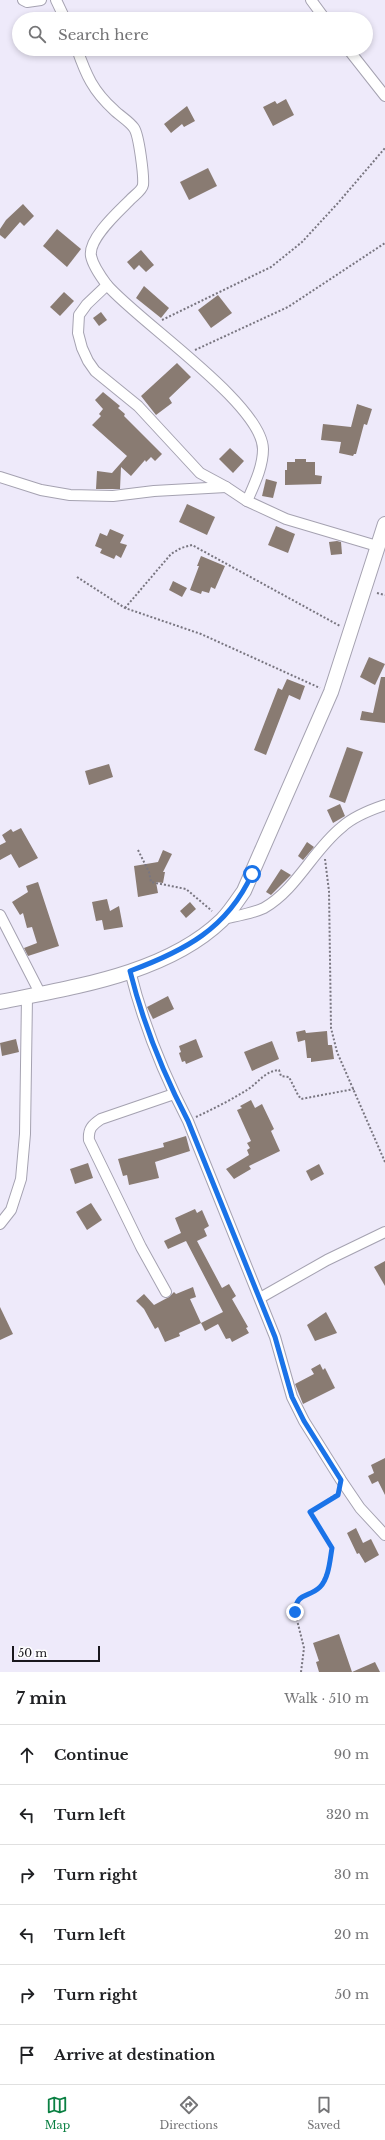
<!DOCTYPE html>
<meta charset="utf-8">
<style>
body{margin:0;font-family:"Libre Baskerville",serif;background:#f2f2f2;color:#202124}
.scale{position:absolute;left:12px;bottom:10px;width:88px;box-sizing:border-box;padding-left:4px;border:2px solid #19171d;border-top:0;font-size:11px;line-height:14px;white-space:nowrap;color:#19171d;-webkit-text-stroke:3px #fff;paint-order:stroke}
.stop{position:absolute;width:12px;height:12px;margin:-9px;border:3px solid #1a73e8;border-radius:50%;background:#fff}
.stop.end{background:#1a73e8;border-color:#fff;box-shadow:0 1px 4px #0008}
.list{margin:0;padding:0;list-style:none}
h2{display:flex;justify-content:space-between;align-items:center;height:52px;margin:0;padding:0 16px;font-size:17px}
h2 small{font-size:13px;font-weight:400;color:#757577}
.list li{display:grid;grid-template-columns:26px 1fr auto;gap:12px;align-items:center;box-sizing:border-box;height:60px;padding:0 16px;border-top:1px solid #e0e0e0}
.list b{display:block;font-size:15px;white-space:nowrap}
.list em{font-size:13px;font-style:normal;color:#757577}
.icon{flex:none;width:22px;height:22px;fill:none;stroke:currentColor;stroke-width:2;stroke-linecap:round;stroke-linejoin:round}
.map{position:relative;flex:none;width:385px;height:1672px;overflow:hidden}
.search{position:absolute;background:#fff;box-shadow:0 2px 6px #0003;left:12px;right:12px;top:12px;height:44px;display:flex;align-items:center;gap:10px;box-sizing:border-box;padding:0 14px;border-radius:22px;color:#757577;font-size:15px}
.sheet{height:412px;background:#fff}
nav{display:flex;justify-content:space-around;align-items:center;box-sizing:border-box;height:56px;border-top:1px solid #e0e0e0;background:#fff;font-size:11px;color:#757577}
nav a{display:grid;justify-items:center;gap:2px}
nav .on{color:#0b8043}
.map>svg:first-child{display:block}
</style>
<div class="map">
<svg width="385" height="1672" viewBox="0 0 385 1672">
<rect width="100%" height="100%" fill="#eeeafa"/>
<g fill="#897b72">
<polygon points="286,99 294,115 273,126 263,107 275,101 277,104"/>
<polygon points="187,106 195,121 184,127 182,124 171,133 164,124"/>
<polygon points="208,168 217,186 189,200 180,182"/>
<polygon points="23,204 34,216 24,226 20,222 5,239 0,235 0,229 6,220"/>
<polygon points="57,229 81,249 67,267 43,246"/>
<polygon points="141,250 154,265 146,272 139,265 134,270 127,262"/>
<polygon points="144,286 169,308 161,318 136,298"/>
<polygon points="64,292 74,301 60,316 50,307"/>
<polygon points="218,295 232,313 211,328 198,310"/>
<polygon points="101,312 107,320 99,326 93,318"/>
<polygon points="177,363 191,377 169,398 172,403 156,415 141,396"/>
<polygon points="103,392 120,406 118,408 125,414 124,416 162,454 155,461 151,457 146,462 145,460 131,476 121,467 120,489 96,489 97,471 112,473 127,456 92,425 101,416 99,414 103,409 95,400"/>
<polygon points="357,404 372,409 367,425 364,424 356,454 354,454 353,456 339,453 341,442 321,440 323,424 351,427"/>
<polygon points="230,448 244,461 233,473 219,459"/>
<polygon points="295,459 306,459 306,462 315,462 315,475 322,476 321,484 285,485 285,470 287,470 287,462 295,462"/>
<polygon points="266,479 277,482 273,498 262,496"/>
<polygon points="187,504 215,517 207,535 179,522"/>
<polygon points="276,526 295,534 288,553 268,545"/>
<polygon points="110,529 124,535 120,543 127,545 121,558 116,555 114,559 100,553 102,549 95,546 100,533 107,536"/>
<polygon points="337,541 341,542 342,554 331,555 329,542"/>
<polygon points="201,556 225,566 215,589 211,587 209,593 202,591 201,594 190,590 199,566 197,566"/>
<polygon points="173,581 187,588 182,597 169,590"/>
<polygon points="369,657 385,664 375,685 360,677"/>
<polygon points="381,677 385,677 385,723 360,720 362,711 373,713"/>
<polygon points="287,679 305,686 300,700 289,695 266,755 254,750 278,688 282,690"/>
<polygon points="347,747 363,752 345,803 329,797"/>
<polygon points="109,764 113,777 89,785 85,771"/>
<polygon points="340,804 345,816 333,823 327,810"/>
<polygon points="21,828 38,858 19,868 11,854 0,860 0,845 6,842 2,835 11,829 13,832"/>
<polygon points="307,842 314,847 303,860 298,856"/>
<polygon points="163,850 172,854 163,872 165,872 163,883 156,882 158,893 138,897 134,866 158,862"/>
<polygon points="281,869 291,875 271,895 266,892"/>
<polygon points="38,882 59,946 28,956 24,948 37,943 32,927 27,928 23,913 20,915 12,902 28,892 26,886"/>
<polygon points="107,899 110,911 119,906 123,927 104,930 102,920 96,921 92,902"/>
<polygon points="190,902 196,909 186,918 180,911"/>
<polygon points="168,996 174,1009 153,1019 147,1007"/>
<polygon points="305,1030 306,1033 327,1031 328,1045 332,1045 334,1059 311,1062 311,1058 307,1058 305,1040 298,1042 296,1032"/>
<polygon points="16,1039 19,1052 2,1056 0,1043"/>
<polygon points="196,1039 203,1057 186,1064 185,1061 182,1062 179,1053 181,1052 179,1046"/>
<polygon points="272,1041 279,1059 252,1071 244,1052"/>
<polygon points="251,1100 255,1108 262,1104 274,1129 271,1131 280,1151 249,1166 251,1169 234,1179 226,1169 249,1155 247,1150 250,1148 247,1143 251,1141 237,1110 242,1108 240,1106"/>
<polygon points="186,1136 190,1151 155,1162 159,1178 129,1185 127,1175 123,1176 118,1159 164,1147 163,1143"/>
<polygon points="88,1163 93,1178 75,1184 70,1169"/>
<polygon points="319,1164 324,1174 311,1181 306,1171"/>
<polygon points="91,1203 102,1220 87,1230 76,1212"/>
<polygon points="195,1209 197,1213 202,1210 209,1226 204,1229 207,1236 197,1241 222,1288 229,1284 236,1296 232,1299 248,1327 246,1328 249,1333 232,1342 230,1338 226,1339 218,1324 205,1331 201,1323 223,1312 186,1241 168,1249 164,1241 181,1233 175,1218"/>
<polygon points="385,1261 385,1286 374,1267"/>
<polygon points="193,1287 196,1297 190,1299 201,1323 179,1333 180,1336 165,1342 158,1327 155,1329 144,1309 136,1301 144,1294 154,1305 169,1297 174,1292 176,1294"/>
<polygon points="0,1307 13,1334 0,1340"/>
<polygon points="326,1312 337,1333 315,1341 307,1325"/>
<polygon points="320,1364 323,1370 325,1368 335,1388 303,1404 295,1384 314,1374 311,1369"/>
<polygon points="385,1458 385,1495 378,1481 372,1484 368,1476 374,1473 371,1465"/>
<polygon points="356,1528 363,1543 371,1539 379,1555 365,1563 359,1553 357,1554 347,1533"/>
<polygon points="339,1634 352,1672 319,1672 316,1662 319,1661 313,1643"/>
<polygon points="375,1662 380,1672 352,1672"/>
</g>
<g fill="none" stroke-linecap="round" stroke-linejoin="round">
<g stroke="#a5a2b1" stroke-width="12">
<g id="street">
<polyline points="23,0 27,2 41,0"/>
<polyline points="56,0 65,19"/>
<polyline points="311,0 325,19"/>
<path d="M77,49C86,75 93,91 114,110C120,116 129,121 134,128C139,135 144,176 143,185C142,191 133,196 129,201C118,212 88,239 91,256C93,266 101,277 107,285C139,322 262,404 263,449C263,467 254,485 247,501"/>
<polyline points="348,49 385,96"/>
<polyline points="107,285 87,304 79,315 78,333 82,348 88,361 95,371 138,406 200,473 226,487 247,501 286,519 377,546"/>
<polyline points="0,477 41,490 70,495 113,496 154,491 226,487"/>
<polyline points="0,915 40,993"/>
<path d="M223,919C236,916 251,914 264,908C297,889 313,850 342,827C354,816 370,810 385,805"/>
<path d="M130,971C143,1023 163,1073 188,1121L275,1337L292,1397L304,1421L341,1480L360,1508L385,1535"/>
<polyline points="0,1224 11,1210 21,1179 25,1134 27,997"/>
<path d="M166,1292L141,1247L89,1140C88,1129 92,1125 101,1119L174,1094"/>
<polyline points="260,1298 327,1260 385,1232"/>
</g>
</g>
<g stroke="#a5a2b1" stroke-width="16">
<path id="secondary" d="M0,1002C73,987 166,974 222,920C230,912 237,901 244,891L331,692L385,524"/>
</g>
<g stroke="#797680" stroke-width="2" stroke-dasharray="2 2" stroke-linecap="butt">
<polyline points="162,320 271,267 302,242 338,203 385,148"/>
<polyline points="195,350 288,307 385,243"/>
<polyline points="77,577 125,608 201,634 320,688"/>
<polyline points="377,593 385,595"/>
<polyline points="125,608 171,554 181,548 192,545 340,626"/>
<polyline points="138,850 149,872 151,882 186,889 212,911"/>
<polyline points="325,859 329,891 331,1028 337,1052 385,1162"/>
<path d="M196,1117C213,1109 231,1100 247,1090C258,1083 265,1071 279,1070L281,1076L289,1077L298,1095L301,1099L354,1089"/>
<polyline points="301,1672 304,1648 295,1612 295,1604 299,1599 320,1587 327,1572 332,1547 310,1512 338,1493"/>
</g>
<use href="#street" stroke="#fff" stroke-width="10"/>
<use href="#secondary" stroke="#fff" stroke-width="14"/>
</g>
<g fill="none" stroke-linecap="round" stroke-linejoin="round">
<path stroke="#1a73e8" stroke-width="5" d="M252,874C227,929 184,951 130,971C143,1023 163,1073 188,1121L275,1337L292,1397L304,1421L341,1480L338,1495L310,1512L332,1548C330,1559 329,1578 320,1587C309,1598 296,1592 295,1612"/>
</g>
</svg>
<div class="scale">50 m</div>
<div class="stop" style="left:252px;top:874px"></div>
<div class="stop end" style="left:295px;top:1612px"></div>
<div class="search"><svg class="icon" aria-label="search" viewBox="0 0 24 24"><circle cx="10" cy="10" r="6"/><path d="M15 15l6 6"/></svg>Search here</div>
</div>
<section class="sheet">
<h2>7 min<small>Walk · 510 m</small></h2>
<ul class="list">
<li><svg class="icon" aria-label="ahead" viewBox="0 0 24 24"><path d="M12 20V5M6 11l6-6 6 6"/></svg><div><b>Continue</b></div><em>90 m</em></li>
<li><svg class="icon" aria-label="left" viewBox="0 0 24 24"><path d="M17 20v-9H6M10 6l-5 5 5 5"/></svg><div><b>Turn left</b></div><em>320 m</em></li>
<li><svg class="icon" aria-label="right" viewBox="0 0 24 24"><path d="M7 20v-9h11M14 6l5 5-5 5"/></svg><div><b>Turn right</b></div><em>30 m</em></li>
<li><svg class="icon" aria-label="left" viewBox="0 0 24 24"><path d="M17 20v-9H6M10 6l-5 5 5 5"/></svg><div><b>Turn left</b></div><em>20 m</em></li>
<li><svg class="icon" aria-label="right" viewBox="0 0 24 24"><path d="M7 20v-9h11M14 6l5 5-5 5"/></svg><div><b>Turn right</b></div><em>50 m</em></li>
<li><svg class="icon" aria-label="arrive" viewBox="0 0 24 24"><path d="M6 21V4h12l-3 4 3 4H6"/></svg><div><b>Arrive at destination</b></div></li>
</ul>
</section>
<nav>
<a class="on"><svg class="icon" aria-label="map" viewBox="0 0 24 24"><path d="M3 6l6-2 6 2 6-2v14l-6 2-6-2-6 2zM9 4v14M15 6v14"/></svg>Map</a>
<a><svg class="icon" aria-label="directions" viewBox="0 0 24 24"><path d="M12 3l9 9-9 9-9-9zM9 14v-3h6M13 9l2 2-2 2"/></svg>Directions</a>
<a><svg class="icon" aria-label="saved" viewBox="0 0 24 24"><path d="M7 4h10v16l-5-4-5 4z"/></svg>Saved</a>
</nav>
